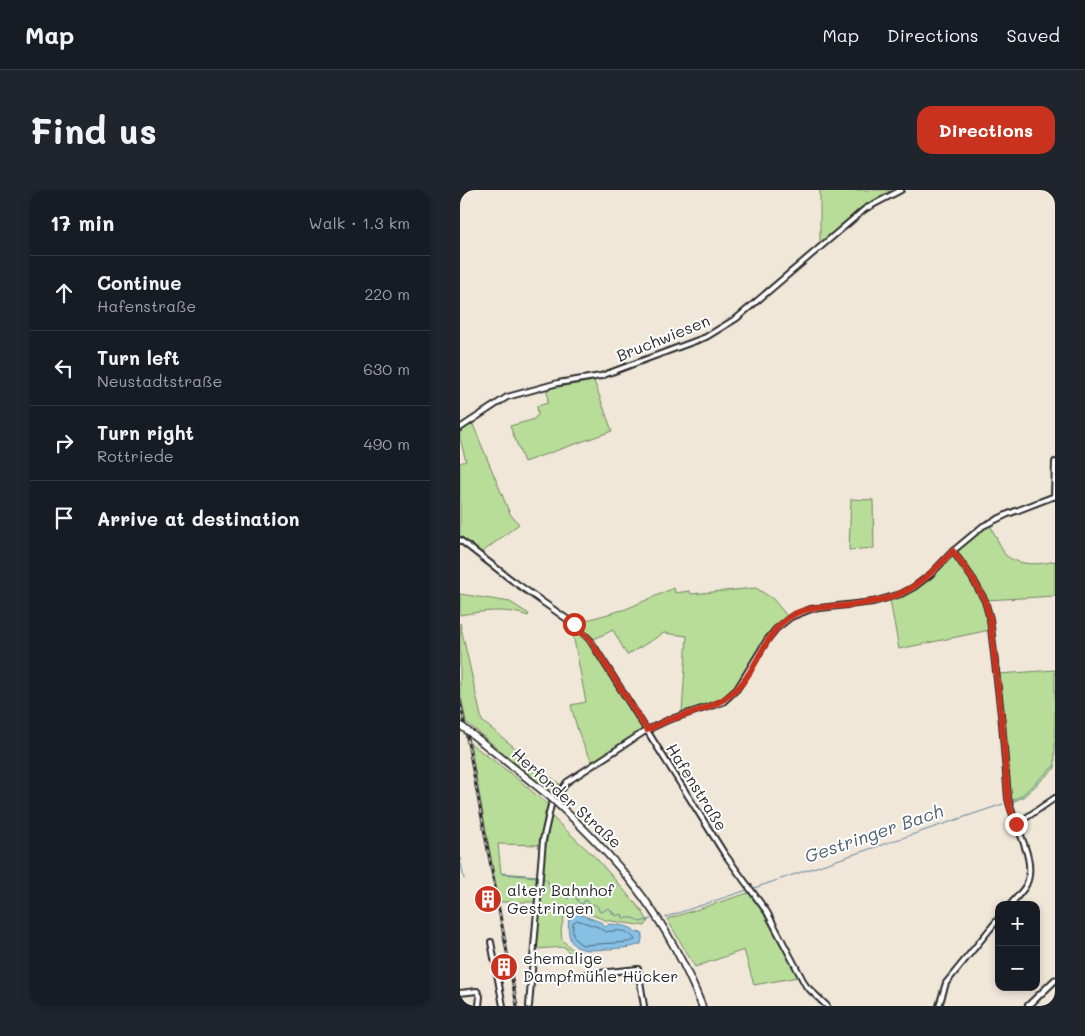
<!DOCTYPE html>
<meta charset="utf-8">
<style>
body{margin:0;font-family:Mali,sans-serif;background:#20242c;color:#f1f3f6}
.controls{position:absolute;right:15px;bottom:15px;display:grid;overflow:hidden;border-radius:10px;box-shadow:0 2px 8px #0003}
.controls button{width:45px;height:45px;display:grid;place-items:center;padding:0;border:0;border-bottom:1px solid #363941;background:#171b24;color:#f1f3f6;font:25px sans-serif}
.stop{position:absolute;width:15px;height:15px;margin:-11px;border:4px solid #c8321e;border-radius:50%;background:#fff}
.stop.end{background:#c8321e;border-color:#fff;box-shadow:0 1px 5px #0008}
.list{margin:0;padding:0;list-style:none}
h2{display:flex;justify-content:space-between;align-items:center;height:65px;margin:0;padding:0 20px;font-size:21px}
h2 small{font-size:16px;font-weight:400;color:#9ea1a6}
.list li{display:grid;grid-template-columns:32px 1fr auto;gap:15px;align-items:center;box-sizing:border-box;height:75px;padding:0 20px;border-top:1px solid #363941}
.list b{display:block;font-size:19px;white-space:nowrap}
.list p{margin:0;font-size:16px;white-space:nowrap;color:#9ea1a6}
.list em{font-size:16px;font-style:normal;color:#9ea1a6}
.icon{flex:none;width:28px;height:28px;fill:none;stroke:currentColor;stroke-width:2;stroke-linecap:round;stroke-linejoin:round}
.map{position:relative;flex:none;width:595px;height:816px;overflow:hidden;border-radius:15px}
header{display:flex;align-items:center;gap:30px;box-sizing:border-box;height:70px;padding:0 25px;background:#171b24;border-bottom:1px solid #363941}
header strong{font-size:24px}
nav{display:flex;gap:28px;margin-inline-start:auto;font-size:18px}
.intro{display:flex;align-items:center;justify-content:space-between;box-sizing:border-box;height:120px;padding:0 30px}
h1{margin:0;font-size:35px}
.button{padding:12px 22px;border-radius:15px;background:#c8321e;color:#fff;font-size:18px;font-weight:700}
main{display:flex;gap:30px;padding:0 30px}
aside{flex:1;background:#171b24;border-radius:15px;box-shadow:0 2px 8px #0003}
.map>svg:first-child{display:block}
</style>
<header>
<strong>Map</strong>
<nav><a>Map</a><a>Directions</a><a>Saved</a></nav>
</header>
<div class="intro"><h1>Find us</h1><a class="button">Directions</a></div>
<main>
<aside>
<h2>17 min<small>Walk · 1.3 km</small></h2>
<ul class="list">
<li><svg class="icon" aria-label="ahead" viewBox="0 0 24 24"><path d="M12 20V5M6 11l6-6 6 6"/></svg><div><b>Continue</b><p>Hafenstraße</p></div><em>220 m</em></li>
<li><svg class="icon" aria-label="left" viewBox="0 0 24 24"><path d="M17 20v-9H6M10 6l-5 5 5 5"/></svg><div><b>Turn left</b><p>Neustadtstraße</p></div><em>630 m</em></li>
<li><svg class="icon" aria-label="right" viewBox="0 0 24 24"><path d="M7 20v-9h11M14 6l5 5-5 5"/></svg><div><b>Turn right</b><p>Rottriede</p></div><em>490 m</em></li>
<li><svg class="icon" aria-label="arrive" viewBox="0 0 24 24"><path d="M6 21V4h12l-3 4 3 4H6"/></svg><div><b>Arrive at destination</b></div></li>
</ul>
</aside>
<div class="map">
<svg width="595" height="816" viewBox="0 0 595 816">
<rect width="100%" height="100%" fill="#f0e7d9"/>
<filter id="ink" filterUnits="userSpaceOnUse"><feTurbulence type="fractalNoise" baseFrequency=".02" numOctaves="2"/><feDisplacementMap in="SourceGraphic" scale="10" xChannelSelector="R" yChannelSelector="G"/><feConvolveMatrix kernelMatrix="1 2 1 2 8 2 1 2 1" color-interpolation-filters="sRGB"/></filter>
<g filter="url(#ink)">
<g fill="#b8dd98" stroke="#728462">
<polygon points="360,0 431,0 400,18 360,56"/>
<polygon points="134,191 152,241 64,272 50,236 72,230 78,225 77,216 88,213 87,199"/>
<polygon points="12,232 50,324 59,334 20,364 0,348 0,273 6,271 0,249 0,241"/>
<polygon points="391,309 413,310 414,358 389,360"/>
<path d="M530,335L545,365C560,376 578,375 595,371V406L527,410L499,366L498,359L512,346Z"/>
<path d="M490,366L496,368L523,412L528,423L530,440L439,459L430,410C457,402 471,387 490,366Z"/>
<polygon points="214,398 215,403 230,401 231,404 296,398 313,409 327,426 315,437 305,450 276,497 262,510 222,523 227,446 204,443 167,465 153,440 132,450 116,433 166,419"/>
<path d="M0,404L50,412L69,424L68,426C47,418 22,421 0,425Z"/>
<polygon points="0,433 22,531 102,596 95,606 6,532 0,501"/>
<path d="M112,439L128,452L185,540L139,569L132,571C121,553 116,536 111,515L126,512Z"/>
<polygon points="595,480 595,578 563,607 551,613 539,484"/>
<polygon points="10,553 54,586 88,615 85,623 81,655 38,654 41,683 78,686 76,712 39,712"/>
<polygon points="91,626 137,669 182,721 188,731 185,736 145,730 107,715 101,739 102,750 113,760 121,763 110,764 105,757 76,759 84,668"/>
<polygon points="288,703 303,723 338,787 294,795 284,760 235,777 207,729"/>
</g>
<path fill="#86c0e5" stroke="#62849b" d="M114,722L143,733V735L146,737L149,734C158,735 170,735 176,742L183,743L181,754C171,758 160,758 150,759C121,761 105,763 109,727H113Z"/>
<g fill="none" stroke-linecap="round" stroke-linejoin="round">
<path stroke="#4f6775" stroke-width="1" d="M117,730L138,737L145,742C157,740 169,739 175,750L169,752L123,755C113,751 112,743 113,734Z"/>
<g stroke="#62849b" stroke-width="1">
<polyline points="551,611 561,606 595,575"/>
<polyline points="0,668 4,689"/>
<polyline points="42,684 77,687"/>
<path d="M83,688L87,690L92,703L98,700L99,705L100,706L105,703L108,709L112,705L115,706C118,710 118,714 123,714L124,711L126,710L130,717L134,714L138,717L139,721L142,722L148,718L152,721V724L155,723L156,726L162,724L163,728H174L180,732L191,729"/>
<polyline points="294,698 543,614"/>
<polyline points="206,727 287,700"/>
</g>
<g stroke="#2b2b2b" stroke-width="8">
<g id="minor">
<polyline points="0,238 47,207 98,193 141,186 246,147 277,128 405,19 441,0"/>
<polyline points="594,307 595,272"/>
<polyline points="0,350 53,391 114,434 130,450 264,663 307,722 346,796 367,816"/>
<path d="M493,361L513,389L525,411L530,429L542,533L548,608C552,633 580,672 565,697C561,703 555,709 550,715"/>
<polyline points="557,634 595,608"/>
<polyline points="31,752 43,816"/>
<polyline points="71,790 178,779 184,816"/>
<polyline points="0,803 17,801 20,806 19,816"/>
<polyline points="69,816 83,650 91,615 107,592 187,540 208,530 263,512 277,499 307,450 316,439 331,427 351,419 413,412 441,404 454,397 471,384 493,361 523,336 548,324 595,306"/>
<polyline points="479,816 486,793 539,728"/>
</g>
</g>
<g stroke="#2b2b2b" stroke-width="9">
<polyline id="secondary" points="568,816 595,790"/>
</g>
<g stroke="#2b2b2b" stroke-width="9">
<g id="primary">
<polyline points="18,549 88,605"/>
<path d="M101,617C167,679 208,731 242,816"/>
</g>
</g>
<use href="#minor" stroke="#fff" stroke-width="4"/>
<use href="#secondary" stroke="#fff" stroke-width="5"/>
<use href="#primary" stroke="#fff" stroke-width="5.5"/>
<g stroke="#2b2b2b" stroke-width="3">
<polyline id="rail" points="0,510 57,816"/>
</g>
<use href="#rail" stroke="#fff" stroke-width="1" stroke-dasharray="4" stroke-linecap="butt"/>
<g stroke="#2b2b2b" stroke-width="9" stroke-linecap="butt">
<g id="primary-bridge">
<polyline points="0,535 18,549"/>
<polyline points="88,605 101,617"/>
</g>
</g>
<use href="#primary-bridge" stroke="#fff" stroke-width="5.5"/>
</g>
</g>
<g fill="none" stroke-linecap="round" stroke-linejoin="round" filter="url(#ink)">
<path stroke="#c8321e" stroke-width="6" d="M114,434L130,450L187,540C195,536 203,532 211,529C234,522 258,517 276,500C299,478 303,442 333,425C348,417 365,417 381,416C439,410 453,403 493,361L513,389L525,411L530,429L542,533L548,608L550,618L556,634"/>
</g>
<defs>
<g id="building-disc" transform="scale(1.4375)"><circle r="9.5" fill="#c8321e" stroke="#fff"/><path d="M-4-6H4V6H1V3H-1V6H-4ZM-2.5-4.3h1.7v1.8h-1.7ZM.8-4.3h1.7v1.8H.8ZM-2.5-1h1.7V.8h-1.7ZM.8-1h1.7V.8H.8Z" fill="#fff"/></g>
</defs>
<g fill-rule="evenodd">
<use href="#building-disc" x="28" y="709"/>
<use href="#building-disc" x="44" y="777"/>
</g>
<g text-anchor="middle" stroke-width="4" stroke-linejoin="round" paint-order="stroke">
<g font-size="16" fill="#2b2b2b" stroke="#fff">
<text transform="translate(203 148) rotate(-22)" y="6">Bruchwiesen</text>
<text transform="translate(237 597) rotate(58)" y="6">Hafenstraße</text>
<text transform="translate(107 608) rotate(42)" y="6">Herforder Straße</text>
</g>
<g font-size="16" fill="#2b2b2b" stroke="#fff" text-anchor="start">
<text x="47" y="706">alter Bahnhof<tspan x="47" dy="18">Gestringen</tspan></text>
<text x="63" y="774">ehemalige<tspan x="63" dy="18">Dampfmühle Hücker</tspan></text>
</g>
<g font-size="18" font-style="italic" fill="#4b5f6c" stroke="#fff">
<text transform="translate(414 644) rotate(-19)" y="6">Gestringer Bach</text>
</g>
</g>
</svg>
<div class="controls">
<button>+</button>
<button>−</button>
</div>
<div class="stop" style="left:114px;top:434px"></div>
<div class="stop end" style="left:556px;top:634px"></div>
</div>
</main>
